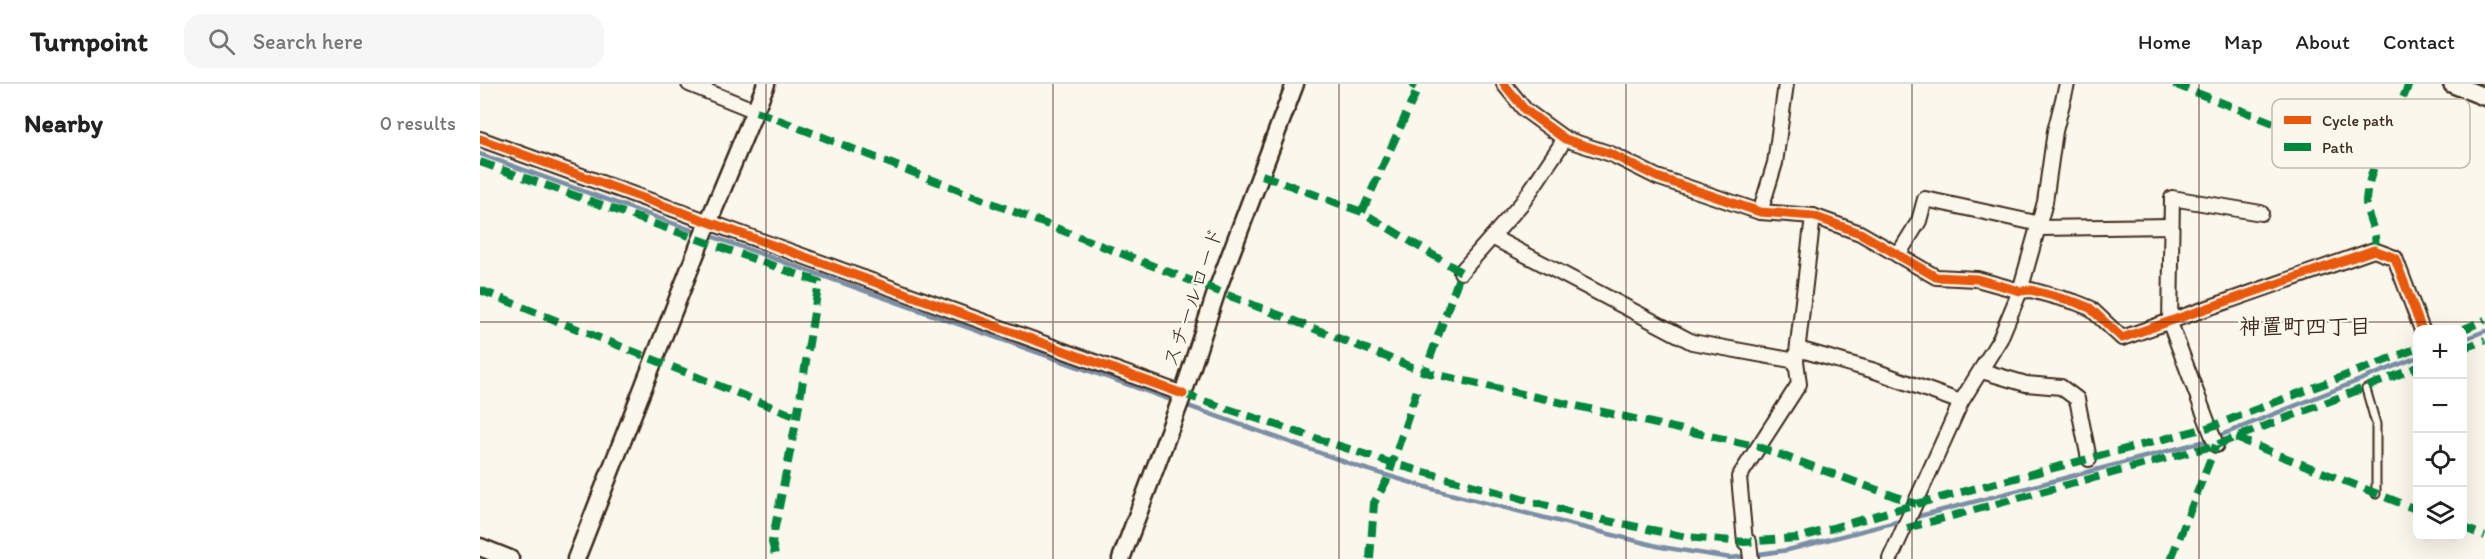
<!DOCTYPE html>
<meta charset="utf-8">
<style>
body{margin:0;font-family:Itim,"Klee One",sans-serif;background:#f6f6f6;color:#222}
.controls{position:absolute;right:18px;bottom:18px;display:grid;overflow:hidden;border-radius:12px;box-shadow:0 6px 24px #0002}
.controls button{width:54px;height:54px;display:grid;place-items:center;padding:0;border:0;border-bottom:2px solid #e0e0e0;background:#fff;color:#222;font:30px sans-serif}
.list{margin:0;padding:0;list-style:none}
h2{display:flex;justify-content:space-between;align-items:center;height:78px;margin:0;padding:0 24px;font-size:26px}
h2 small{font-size:20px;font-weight:400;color:#767676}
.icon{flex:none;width:33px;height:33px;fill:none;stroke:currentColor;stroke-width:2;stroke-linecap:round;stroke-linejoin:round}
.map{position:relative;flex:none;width:2005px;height:475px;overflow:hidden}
header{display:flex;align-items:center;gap:36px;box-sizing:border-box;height:84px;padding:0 30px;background:#fff;border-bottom:2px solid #e0e0e0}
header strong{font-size:28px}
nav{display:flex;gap:33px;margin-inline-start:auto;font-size:21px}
.search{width:420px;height:54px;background:#f6f6f6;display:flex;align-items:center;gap:15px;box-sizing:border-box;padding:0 21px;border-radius:18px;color:#767676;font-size:22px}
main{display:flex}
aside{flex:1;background:#fff}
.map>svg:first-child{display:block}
</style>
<header>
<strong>Turnpoint</strong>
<div class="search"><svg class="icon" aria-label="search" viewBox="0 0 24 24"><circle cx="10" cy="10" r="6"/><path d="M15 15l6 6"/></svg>Search here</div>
<nav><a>Home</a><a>Map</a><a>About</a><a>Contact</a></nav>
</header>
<main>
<aside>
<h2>Nearby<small>0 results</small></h2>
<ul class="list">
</ul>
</aside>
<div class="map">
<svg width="2005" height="475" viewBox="0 0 2005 475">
<rect width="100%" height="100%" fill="#fbf7ec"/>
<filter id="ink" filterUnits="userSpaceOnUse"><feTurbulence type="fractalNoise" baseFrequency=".0167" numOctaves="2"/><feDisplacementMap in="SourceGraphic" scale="12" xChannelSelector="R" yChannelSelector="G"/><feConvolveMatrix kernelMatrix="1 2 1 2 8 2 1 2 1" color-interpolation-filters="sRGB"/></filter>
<g filter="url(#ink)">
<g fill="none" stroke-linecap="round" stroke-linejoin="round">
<g stroke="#7a8ea5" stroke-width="4.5">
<polyline points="0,70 220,149"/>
<polyline points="228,151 882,384 966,409 1181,463 1251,474 1308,466 1424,436"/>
<polyline points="1982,256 2005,247"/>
<polyline points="1432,434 1726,357 1938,273"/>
</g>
<g stroke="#3b2a1e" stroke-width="11">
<polyline id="service" points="1886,305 1896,340 1896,410"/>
</g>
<g stroke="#3b2a1e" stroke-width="18">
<g id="minor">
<polyline points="209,0 276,27"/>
<polyline points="1024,0 1045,26 1085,55 1131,70 1177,93 1280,128 1333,132 1380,149 1456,193 1497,195 1540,207 1551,206 1595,218 1610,224 1642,254 1894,166 1915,174 1942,246"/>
<polyline points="0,55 703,310"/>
<polyline points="1280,128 1295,79 1306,0"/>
<polyline points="1559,144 1691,142"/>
<polyline points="1012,153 1212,258 1316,277 1333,132"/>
<polyline points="1418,171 1439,137 1445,115 1560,140"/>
<polyline points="981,188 1042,119 1085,55"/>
<polyline points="1318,265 1395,287 1481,318"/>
<polyline points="1502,287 1546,300 1581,303 1597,315 1609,375"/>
<polyline points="1736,361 1690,239 1692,114 1781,129"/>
<polyline points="1265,458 1259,393 1319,300 1316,277"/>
<polyline points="1269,458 1271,475"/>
<polyline points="1410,475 1481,318 1520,255 1540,207 1565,118 1575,47 1587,0"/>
</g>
</g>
<g stroke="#3b2a1e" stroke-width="21">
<g id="tertiary">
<polyline points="1972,0 2005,13"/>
<polyline points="0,463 30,475"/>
<polyline points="96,475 221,156 286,0"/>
<polyline points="641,475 703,310 737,206 815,0"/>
</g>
</g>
<use href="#service" stroke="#fbf7ec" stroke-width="7"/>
<use href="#minor" stroke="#fbf7ec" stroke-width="14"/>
<use href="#tertiary" stroke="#fbf7ec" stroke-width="16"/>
<g stroke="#00873e" stroke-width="8" stroke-dasharray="15 8" stroke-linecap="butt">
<polyline points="1694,0 1896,79"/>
<polyline points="276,27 945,288 1279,363 1436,420"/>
<polyline points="0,78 339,198 317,333 292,458 296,475"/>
<polyline points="782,91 882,128 981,188 945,288"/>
<polyline points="882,128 938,4 931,0"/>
<path d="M1894,166C1900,150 1886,134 1886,117C1887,88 1917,29 1929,0"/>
<polyline points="0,206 317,333"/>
<polyline points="1982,246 2005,236"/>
<polyline points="1982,265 2005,256"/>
<polyline points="703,310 911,379 1108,433 1207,453 1265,458 1318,454 1436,420 1730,343 1938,264"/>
<polyline points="1756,354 1938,426"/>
<polyline points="1982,443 2005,452"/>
<polyline points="1427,444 1736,361 1938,283"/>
<polyline points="890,475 894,419 907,396 938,303"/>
<polyline points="1691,475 1736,361"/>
</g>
<g stroke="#fbf7ec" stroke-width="13">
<g id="cycleway">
<polyline points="1024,0 1045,26 1085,55 1131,70 1177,93 1280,128 1333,132 1380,149 1456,193 1497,195 1540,207 1551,206 1595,218 1610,224 1642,254 1894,166 1915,174 1942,246"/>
<polyline points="0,55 703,310"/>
</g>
</g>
<use href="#cycleway" stroke="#e8590c" stroke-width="9"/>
</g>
</g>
<path fill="none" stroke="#3b2a1e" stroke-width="1.5" stroke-opacity="0.55" d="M286,0V475M573,0V475M859,0V475M1146,0V475M1432,0V475M1719,0V475M0,238H2005"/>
<g text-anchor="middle" stroke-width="4.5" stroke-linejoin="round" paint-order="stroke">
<g font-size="21" fill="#3b2a1e" stroke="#fbf7ec">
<text transform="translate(713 213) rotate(-71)" y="7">スチールロード</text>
</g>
<g font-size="22" font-weight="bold" fill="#3b2a1e" stroke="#fbf7ec">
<text x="1825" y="250">神置町四丁目</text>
</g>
</g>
<rect x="1792" y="15" width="198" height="69" rx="9" fill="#fbf7ec" stroke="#c1baae" stroke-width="1.5"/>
<rect x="1804" y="32" width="27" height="8" fill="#e8590c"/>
<rect x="1804" y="59" width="27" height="8" fill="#00873e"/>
<g font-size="16" fill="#3b2a1e">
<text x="1842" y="42">Cycle path</text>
<text x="1842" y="69">Path</text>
</g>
</svg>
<div class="controls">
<button>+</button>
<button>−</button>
<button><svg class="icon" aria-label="locate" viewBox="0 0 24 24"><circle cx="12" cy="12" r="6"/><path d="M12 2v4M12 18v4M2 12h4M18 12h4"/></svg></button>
<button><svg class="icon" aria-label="layers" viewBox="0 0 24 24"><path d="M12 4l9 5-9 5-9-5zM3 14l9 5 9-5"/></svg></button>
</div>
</div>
</main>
